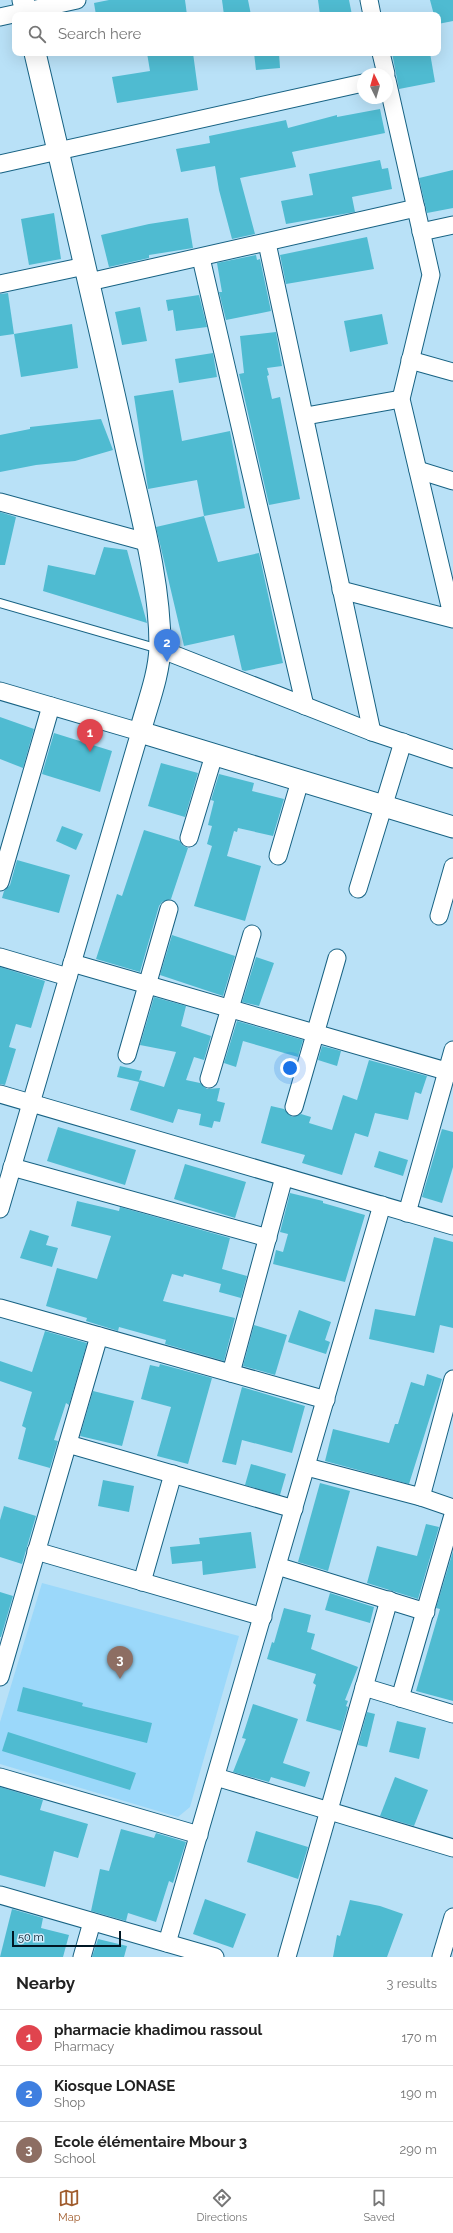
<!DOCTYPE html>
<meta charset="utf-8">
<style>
body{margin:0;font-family:Raleway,sans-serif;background:#f2f2f2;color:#222}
.compass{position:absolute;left:357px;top:68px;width:36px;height:36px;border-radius:50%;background:#fff;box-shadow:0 4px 16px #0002;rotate:355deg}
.scale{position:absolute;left:12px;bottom:10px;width:109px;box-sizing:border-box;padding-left:4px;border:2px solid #001724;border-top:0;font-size:11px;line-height:14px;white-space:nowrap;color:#001724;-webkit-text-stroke:3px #d1ecfb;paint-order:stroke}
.you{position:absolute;left:290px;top:1068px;width:14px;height:14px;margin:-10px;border:3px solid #fff;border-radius:50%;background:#1a73e8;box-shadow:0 0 0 6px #1a73e833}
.badge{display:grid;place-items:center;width:26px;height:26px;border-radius:50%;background:#a05c2d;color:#fff;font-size:13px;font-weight:700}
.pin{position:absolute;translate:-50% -33px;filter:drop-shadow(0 1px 2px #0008)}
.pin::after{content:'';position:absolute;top:21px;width:14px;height:12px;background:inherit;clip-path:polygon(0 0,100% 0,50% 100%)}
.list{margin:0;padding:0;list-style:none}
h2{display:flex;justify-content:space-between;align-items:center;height:52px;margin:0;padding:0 16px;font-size:17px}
h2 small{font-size:13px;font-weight:400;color:#767676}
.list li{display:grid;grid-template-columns:26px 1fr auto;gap:12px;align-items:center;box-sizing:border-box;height:56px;padding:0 16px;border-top:1px solid #e0e0e0}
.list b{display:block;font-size:15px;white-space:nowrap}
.list p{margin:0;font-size:13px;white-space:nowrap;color:#767676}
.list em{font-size:13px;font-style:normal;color:#767676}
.icon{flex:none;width:22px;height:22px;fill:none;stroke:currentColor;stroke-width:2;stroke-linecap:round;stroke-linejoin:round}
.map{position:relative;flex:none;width:453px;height:1957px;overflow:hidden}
.search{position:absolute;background:#fff;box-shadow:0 4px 16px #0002;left:12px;right:12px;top:12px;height:44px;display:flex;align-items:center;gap:10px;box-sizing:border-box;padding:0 14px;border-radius:8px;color:#767676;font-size:15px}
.sheet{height:220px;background:#fff}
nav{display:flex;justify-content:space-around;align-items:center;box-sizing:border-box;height:56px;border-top:1px solid #e0e0e0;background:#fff;font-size:11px;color:#767676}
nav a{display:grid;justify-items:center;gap:2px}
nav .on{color:#a05c2d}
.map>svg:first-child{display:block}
</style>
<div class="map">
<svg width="453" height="1957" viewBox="0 0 453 1957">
<rect width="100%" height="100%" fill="#b9e1f7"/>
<polygon fill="#9bd8fa" points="42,1583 239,1636 190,1807 178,1817 0,1764 0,1722"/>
<g fill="#4fbbd1">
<polygon points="109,0 185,0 187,15 96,15 94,3"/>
<polygon points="222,0 248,0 251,15 224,15"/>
<polygon points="318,0 349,0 352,15 320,15"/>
<polygon points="430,0 453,0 453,21 438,24 438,15 434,15"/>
<polygon points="147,53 193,53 198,90 117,103 112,77 150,71"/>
<polygon points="254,53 279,53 280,68 256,70"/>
<polygon points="392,53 430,53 435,82 399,89"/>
<polygon points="380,109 385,133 292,152 296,167 240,178 255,234 232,239 219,190 215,166 181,172 176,149 210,143 209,136 286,120 288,128 337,115 337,117"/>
<polygon points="380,160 382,169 388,168 392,189 352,197 355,212 286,224 281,201 313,195 309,174"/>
<polygon points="453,170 453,208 427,213 419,178"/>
<polygon points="54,213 61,259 29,265 21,219"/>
<polygon points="188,218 193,248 149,255 149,258 109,267 101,235 149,224"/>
<polygon points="367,237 374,269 286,284 280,255"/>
<polygon points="256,255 257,260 260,259 271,311 226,320 219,292 222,292 217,263"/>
<polygon points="8,293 14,334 0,336 0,294"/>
<polygon points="199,295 207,327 176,331 173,310 168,311 166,300"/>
<polygon points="140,307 147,341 122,345 115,312"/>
<polygon points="382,314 388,344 350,352 344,321"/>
<polygon points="72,324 78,368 21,377 14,334"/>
<polygon points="276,332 282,366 267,368 269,375 267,376 272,399 280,397 300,499 269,505 239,374 244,373 240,336"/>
<polygon points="213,353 217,377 179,383 175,359"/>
<polygon points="173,390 182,441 230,431 245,508 204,516 197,480 148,489 134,396"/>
<polygon points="101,419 113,450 75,461 36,465 0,472 0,435 30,429 30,427"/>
<polygon points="0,512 16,517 5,565 0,565"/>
<polygon points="204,516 218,562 259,553 283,663 245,671 242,670 234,635 184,646 156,527"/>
<polygon points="104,547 127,550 147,623 43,591 48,565 95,575"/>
<polygon points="0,717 34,729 23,768 0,759"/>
<polygon points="54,733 112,751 100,792 42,774"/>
<polygon points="161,763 198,773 185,817 148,806"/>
<polygon points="219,774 254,783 252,791 284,799 273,836 238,828 237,832 234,831 227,856 261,866 245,921 194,906 212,846 207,844 212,826 208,825 214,801 211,800"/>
<polygon points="62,826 83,834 76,850 56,841"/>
<polygon points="144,830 180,841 182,845 188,848 171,899 162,902 159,906 140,972 96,959 117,894 122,896"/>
<polygon points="17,860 70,875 59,913 2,898 4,891 10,885"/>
<polygon points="172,935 235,956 223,996 160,975"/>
<polygon points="256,957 274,963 259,1006 242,1002"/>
<polygon points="0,967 45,981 31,1028 16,1024 9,1047 16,1049 5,1085 0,1084"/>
<polygon points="154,997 186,1006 181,1026 211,1036 204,1060 194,1057 186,1080 200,1083 207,1089 220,1088 217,1101 225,1103 220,1122 214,1121 212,1128 199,1125 201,1114 178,1109 173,1123 130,1110 139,1082 117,1077 120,1066 142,1071 139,1081 140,1080 164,1087 176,1052 140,1045"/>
<polygon points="237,1021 303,1040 298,1057 243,1041 236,1067 224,1063"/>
<polygon points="322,1046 341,1051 337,1066 318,1060"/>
<polygon points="369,1060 427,1076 421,1094 415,1092 408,1120 375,1113 368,1137 355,1133 342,1175 302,1163 305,1155 261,1143 271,1106 284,1109 292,1117 301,1114 311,1117 309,1123 332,1130 343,1095 357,1100"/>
<polygon points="58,1127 136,1150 125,1185 47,1161"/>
<polygon points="442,1129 453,1132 453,1167 442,1203 422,1197"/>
<polygon points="379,1151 408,1160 403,1176 374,1167"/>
<polygon points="185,1164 246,1182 235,1218 174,1199"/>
<polygon points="290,1193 323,1201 323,1203 365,1215 345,1282 273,1264 276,1250 283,1252 288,1234 280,1232"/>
<polygon points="77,1201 119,1211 120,1207 230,1238 222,1269 247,1276 241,1298 219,1292 221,1284 184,1274 183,1277 172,1274 163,1301 235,1318 224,1361 165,1344 166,1340 119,1327 118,1331 86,1321 87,1318 46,1306 57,1268 97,1279 111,1236 71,1226"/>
<polygon points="30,1230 49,1236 46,1245 58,1248 52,1267 20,1258"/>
<polygon points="434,1237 453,1242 453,1328 440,1325 434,1353 369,1339 375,1309 415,1316"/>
<polygon points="299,1310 331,1322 325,1340 330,1342 326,1354 288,1342"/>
<polygon points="254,1325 287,1335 275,1375 243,1366"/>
<polygon points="45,1331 87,1343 69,1405 66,1403 54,1440 58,1441 50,1468 18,1459 26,1428 22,1426 32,1392 0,1381 0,1361 32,1372"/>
<polygon points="160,1364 212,1378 188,1464 157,1456 171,1407 141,1399 150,1365 159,1367"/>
<polygon points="427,1374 442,1379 409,1484 325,1461 333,1429 389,1443 395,1424 398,1424 411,1382 424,1386"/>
<polygon points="242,1387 305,1406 292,1453 242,1440 236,1465 222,1462"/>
<polygon points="93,1391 134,1401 122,1446 80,1436"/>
<polygon points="251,1464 286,1474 280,1495 245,1485"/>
<polygon points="103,1480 134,1486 129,1512 98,1506"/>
<polygon points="320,1483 350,1491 328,1571 298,1562"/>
<polygon points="4,1506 36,1516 22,1564 0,1557 0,1520"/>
<polygon points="426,1524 439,1527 418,1599 367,1583 377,1546 417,1556"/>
<polygon points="251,1532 256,1568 203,1575 202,1561 172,1564 170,1547 200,1544 199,1538"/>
<polygon points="453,1551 453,1701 416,1691 440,1609 436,1608"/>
<polygon points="0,1592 13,1596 1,1637 0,1637"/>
<polygon points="330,1593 374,1607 370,1623 325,1610"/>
<polygon points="284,1608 311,1615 307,1632 315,1634 311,1649 358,1667 345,1700 348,1701 346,1706 348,1707 341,1731 306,1721 316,1685 313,1683 316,1674 267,1659 272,1642 274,1643"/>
<polygon points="23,1687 83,1703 82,1706 152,1723 147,1743 17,1711"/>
<polygon points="253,1704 298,1719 283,1763 310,1772 305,1787 271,1777 269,1782 233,1772 246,1739 242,1738"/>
<polygon points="367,1712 375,1714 367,1747 358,1745"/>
<polygon points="397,1721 426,1728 419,1759 389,1752"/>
<polygon points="8,1732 136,1773 130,1790 2,1751"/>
<polygon points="395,1777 428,1790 414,1826 380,1816"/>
<polygon points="0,1787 43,1800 40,1810 88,1824 78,1858 54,1851 45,1887 0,1875"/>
<polygon points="121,1829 154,1838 156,1833 186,1842 173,1883 169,1881 156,1922 128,1913 126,1921 91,1911 100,1869 109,1871"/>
<polygon points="256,1831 308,1847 298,1879 247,1862"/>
<polygon points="205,1899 246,1914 233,1948 193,1934"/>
<polygon points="350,1900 380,1906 403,1914 387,1957 333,1957 337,1935 340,1936"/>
<polygon points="12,1909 43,1918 41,1928 69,1935 63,1957 0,1957"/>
<polygon points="98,1939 127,1946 124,1957 92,1957"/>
</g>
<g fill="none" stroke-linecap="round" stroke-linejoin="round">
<g stroke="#176283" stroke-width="10">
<polyline id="service" points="0,603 159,649"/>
</g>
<g stroke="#176283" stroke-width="19">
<g id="minor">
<polyline points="369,0 372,15"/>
<polyline points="0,17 77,0"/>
<polyline points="381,53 386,74"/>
<polyline points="0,164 363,83"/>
<polyline points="421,232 453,225"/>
<polyline points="267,243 372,732"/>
<polyline points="201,258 305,706"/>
<polyline points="89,282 416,208"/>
<polyline points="0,284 85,266"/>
<polyline points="410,360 453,372"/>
<polyline points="306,416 401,399"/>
<polyline points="418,470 453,481"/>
<polyline points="0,502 146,542"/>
<polyline points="341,590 453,619 401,399 431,275 387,80"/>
<polyline points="160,649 372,732 453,759"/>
<polyline points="0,691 140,732 0,1209"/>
<polyline points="189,838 214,755"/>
<polyline points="278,856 300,781"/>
<polyline points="0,882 51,706"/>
<polyline points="358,889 403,742"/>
<polyline points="439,916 453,867"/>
<polyline points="0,957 68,977"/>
<polyline points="72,963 453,1073"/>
<polyline points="127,1055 169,909"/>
<polyline points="209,1079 252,934"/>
<polyline points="0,1094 453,1226"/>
<polyline points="294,1107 337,958"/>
<polyline points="12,1167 268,1238"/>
<polyline points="407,1213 453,1050"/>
<polyline points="0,1308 326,1400"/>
<polyline points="231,1373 284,1177"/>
<polyline points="68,1444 294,1509"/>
<polyline points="307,1467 421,1497 453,1508"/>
<polyline points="421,1497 453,1379"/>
<polyline points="36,1551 263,1617"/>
<polyline points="277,1566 426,1612"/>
<polyline points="142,1582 173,1474"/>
<polyline points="0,1677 99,1336"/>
<polyline points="364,1687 453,1714"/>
<polyline points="400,1698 453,1515"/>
<polyline points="0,1777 199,1835"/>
<polyline points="216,1777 453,1848"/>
<polyline points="0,1895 215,1957"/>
<polyline points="167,1943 382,1205"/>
<polyline points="82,1957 92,1922"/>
<polyline points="287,1957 389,1600"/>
<polyline points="441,1957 453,1917"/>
</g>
</g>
<g stroke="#176283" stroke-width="23">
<g id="tertiary">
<polyline points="23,0 27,15"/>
<path d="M35,53C65,180 95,307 123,434C138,504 160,576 160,647C159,676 147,705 140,732L453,827"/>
</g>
</g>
<use href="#service" stroke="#fff" stroke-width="8"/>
<use href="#minor" stroke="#fff" stroke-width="17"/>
<use href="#tertiary" stroke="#fff" stroke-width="21"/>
</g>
</svg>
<svg class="compass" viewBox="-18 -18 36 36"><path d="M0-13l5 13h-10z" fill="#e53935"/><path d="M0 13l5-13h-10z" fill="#767676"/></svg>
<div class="scale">50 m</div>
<div class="you"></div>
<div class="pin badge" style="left:90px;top:752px;background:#e0444e">1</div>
<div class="pin badge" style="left:167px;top:662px;background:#3f7fe0">2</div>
<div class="pin badge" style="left:120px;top:1679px;background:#8d6e63">3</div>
<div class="search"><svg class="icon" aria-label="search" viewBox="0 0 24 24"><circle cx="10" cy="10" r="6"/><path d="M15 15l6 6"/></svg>Search here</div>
</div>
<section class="sheet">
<h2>Nearby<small>3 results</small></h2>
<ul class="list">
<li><span class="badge" style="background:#e0444e">1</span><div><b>pharmacie khadimou rassoul</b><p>Pharmacy</p></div><em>170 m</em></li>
<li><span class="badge" style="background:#3f7fe0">2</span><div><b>Kiosque LONASE</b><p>Shop</p></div><em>190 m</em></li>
<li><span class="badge" style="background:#8d6e63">3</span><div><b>Ecole élémentaire Mbour 3</b><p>School</p></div><em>290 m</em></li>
</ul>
</section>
<nav>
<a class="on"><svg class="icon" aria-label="map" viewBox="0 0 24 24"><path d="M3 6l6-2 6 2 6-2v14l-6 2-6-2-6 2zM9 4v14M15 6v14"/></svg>Map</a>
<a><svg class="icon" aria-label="directions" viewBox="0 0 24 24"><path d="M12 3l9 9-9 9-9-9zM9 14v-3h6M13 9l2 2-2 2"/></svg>Directions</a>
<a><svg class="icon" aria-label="saved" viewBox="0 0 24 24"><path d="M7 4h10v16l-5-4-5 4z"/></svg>Saved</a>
</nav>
